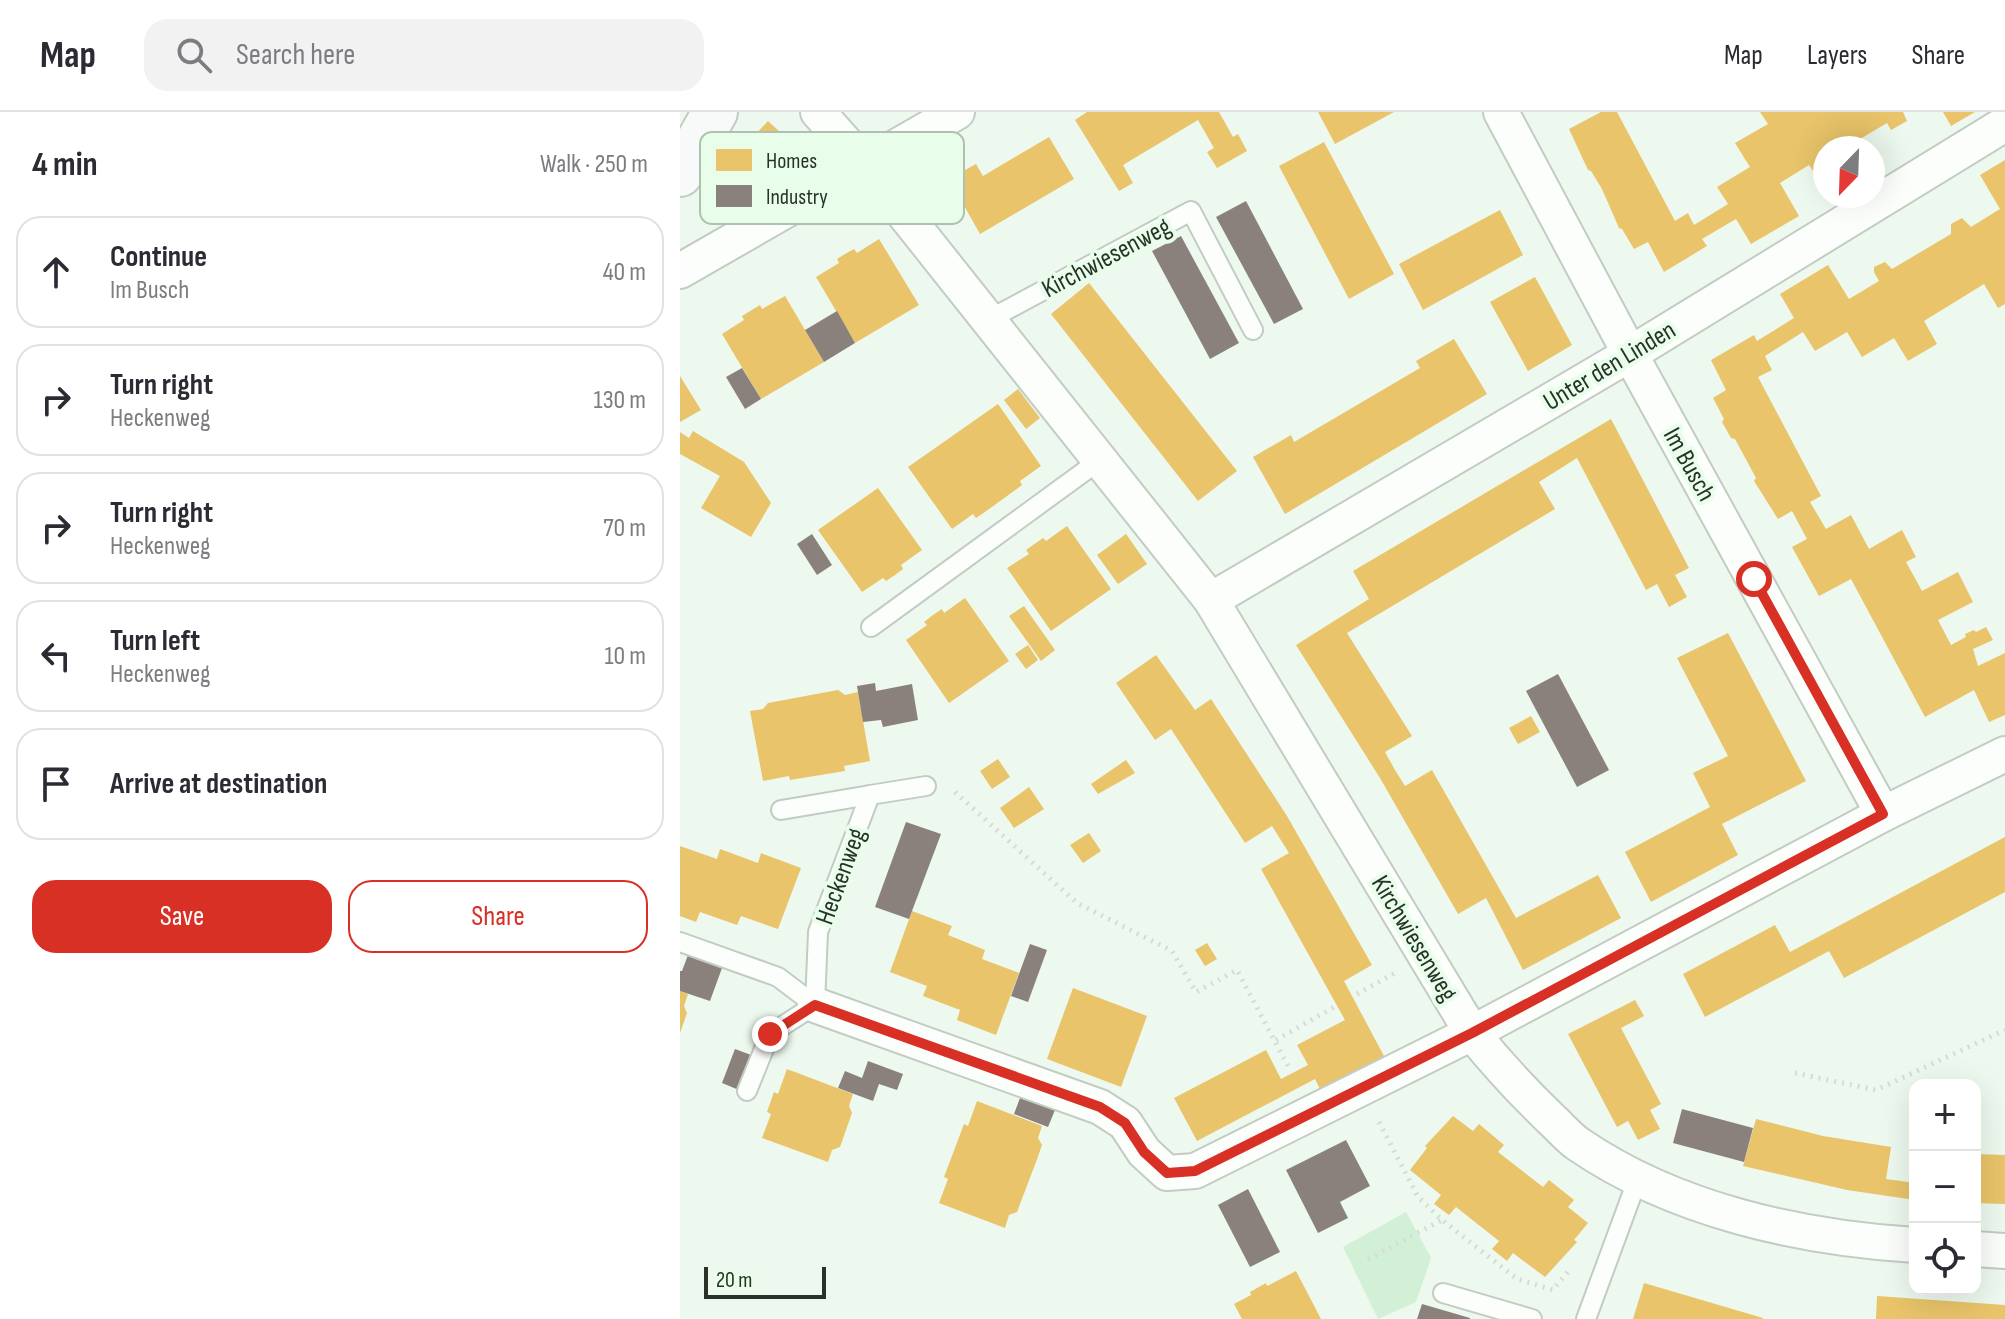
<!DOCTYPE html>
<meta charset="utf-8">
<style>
body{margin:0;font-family:"Sofia Sans Condensed",sans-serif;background:#f2f2f3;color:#2b2b33}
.controls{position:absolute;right:24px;bottom:24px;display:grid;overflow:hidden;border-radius:16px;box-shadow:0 8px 32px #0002}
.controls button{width:72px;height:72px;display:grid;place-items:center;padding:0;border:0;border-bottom:2px solid #e1e1e2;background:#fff;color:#2b2b33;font:40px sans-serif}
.compass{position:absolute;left:1133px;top:24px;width:72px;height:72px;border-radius:50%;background:#fff;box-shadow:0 8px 32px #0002;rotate:203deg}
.scale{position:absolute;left:24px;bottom:20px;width:122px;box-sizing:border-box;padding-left:8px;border:4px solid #283229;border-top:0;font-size:22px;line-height:28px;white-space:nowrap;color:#283229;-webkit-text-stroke:6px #e8feea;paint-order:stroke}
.stop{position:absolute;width:24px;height:24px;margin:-18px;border:6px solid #d93025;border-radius:50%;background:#fff}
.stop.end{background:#d93025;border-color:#fff;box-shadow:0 2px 8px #0008}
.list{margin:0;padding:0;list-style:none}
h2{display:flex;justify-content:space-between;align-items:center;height:104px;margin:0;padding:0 32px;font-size:34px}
h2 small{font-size:26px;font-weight:400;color:#7c7c81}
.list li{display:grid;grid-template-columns:52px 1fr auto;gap:24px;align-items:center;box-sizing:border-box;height:112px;margin:0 16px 16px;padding:0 16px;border:2px solid #e1e1e2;border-radius:24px}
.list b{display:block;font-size:30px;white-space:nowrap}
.list p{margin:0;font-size:26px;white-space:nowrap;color:#7c7c81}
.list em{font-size:26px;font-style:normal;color:#7c7c81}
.actions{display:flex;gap:16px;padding:24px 32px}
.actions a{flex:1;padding:18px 0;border:2px solid #d93025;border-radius:24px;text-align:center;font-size:28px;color:#d93025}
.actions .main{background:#d93025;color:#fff}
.icon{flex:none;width:44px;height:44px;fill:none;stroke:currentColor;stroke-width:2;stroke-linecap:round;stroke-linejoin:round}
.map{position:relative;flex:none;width:1325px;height:1207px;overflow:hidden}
header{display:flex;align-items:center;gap:48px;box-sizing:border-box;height:112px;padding:0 40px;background:#fff;border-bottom:2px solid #e1e1e2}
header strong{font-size:38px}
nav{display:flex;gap:44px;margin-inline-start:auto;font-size:28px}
.search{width:560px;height:72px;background:#f2f2f3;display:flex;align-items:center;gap:20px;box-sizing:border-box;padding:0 28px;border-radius:24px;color:#7c7c81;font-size:30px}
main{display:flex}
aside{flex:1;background:#fff}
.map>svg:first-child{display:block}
</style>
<header>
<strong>Map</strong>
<div class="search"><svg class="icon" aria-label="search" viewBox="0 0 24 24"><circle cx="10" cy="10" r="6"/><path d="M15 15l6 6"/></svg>Search here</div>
<nav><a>Map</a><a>Layers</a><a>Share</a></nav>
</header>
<main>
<aside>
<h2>4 min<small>Walk · 250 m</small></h2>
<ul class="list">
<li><svg class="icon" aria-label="ahead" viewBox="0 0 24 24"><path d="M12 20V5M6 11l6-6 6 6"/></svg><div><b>Continue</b><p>Im Busch</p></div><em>40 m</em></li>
<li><svg class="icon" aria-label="right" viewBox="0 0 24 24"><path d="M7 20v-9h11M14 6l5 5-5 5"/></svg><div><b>Turn right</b><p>Heckenweg</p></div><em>130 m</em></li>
<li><svg class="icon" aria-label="right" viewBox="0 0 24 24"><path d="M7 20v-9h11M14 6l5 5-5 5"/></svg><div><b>Turn right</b><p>Heckenweg</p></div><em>70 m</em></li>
<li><svg class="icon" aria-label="left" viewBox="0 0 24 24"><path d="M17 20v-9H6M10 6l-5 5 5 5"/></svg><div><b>Turn left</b><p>Heckenweg</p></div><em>10 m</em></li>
<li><svg class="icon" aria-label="arrive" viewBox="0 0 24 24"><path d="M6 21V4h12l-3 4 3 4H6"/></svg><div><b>Arrive at destination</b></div></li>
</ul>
<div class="actions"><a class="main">Save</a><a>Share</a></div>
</aside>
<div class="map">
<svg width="1325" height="1207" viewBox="0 0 1325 1207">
<rect width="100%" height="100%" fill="#edf9ee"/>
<polygon fill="#d2f0d5" points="726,1100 751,1146 736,1190 698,1207 663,1135"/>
<g fill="#e9c46a">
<polygon points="407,0 539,0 553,25 558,22 567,39 537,56 527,40 534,36 518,8 443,53 453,71 439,79 395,8"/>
<polygon points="638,0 714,0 655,32"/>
<polygon points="921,0 937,0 995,109 1008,101 1014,113 1048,92 1037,75 1070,55 1055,31 1088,12 1080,0 1223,0 1227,9 1211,18 1207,11 1165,36 1145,36 1145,58 1135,62 1129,53 1100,71 1119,104 1071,132 1056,107 1022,127 1027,134 984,160 968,130 954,137 942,117 939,116 922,77 911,59 908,58 889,17"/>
<polygon points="1263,0 1295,0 1271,14"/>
<polygon points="88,9 112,31 74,71 51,49"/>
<polygon points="369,25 394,67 300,122 269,67 296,52 303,64"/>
<polygon points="644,30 714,162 669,187 599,54"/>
<polygon points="1325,48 1325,192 1318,196 1304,172 1244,209 1257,232 1228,249 1214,226 1182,245 1167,220 1135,239 1123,220 1085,244 1092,258 1078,265 1141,384 1130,390 1146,417 1171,403 1189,437 1222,418 1236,445 1226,450 1242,479 1278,460 1293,490 1258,508 1271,533 1286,525 1285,522 1294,518 1296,520 1306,515 1313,528 1293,537 1298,554 1325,541 1325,603 1309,610 1294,578 1245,605 1171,467 1139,484 1112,435 1127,427 1112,399 1098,407 1074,369 1076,366 1055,327 1051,326 1042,310 1044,307 1033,286 1046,278 1031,248 1074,223 1077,229 1114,206 1100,182 1148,153 1169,187 1199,169 1194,160 1194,155 1205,150 1212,157 1271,122 1271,112 1282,106 1291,115 1320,97 1300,63"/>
<polygon points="820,98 843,143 743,198 719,152"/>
<polygon points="199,127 239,193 175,231 136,165 159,151 157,147 165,142 174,137 177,141"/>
<polygon points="855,165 892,233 848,259 810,190"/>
<polygon points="409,171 557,359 518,389 371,202"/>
<polygon points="105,184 144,250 81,287 42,222 64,208 62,204 80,193 82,197"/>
<polygon points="774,227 807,282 605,402 573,345 611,323 614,330 740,256 736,249"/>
<polygon points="0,264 21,298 0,310"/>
<polygon points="338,277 360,306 346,317 324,288"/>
<polygon points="318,292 361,354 340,369 342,373 305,400 296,406 293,402 272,417 228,355"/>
<polygon points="931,307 1009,456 995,463 1007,485 989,495 977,472 966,478 897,346 859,370 875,397 667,521 732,624 705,640 715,658 725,674 752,658 836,806 918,763 941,806 843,858 806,786 778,802 700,666 616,533 689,487 673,459"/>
<polygon points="13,319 64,350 91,391 71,425 21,396 40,364 0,342 0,320 9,326"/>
<polygon points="198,376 242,438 221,453 223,457 215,463 206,469 203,466 182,480 138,418"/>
<polygon points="387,414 431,477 371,519 327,456 349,442 346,438 363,426 366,429"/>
<polygon points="446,422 467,452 438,472 417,443"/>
<polygon points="285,486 329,549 269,591 226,528 247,513 244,510 253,503 262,497 264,501"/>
<polygon points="344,494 375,538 361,549 329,504"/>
<polygon points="1048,521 1126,669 1042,712 1058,743 971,790 945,740 1030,695 1013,661 1048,644 997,546"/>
<polygon points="348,533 358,548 346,557 335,542"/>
<polygon points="476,543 515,598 531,587 607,704 692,853 664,869 704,944 640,977 635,967 517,1029 494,986 586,938 601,967 628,953 617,933 665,908 581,757 609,741 592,714 565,731 491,617 475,628 436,571"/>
<polygon points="158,578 165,583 178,580 190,649 164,654 165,659 110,668 109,664 83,669 70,599 83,597 88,591"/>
<polygon points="851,604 860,620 838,632 829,616"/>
<polygon points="318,647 330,665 312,677 300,659"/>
<polygon points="446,648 455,661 418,682 411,672"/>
<polygon points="349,675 364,697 334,716 320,696"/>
<polygon points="409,721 421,739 403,751 390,733"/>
<polygon points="1325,725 1325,780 1164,866 1149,839 1025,905 1003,862 1095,813 1110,840"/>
<polygon points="0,734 37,747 40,737 78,751 81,741 121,756 98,817 61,804 57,813 20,800 16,810 0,804"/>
<polygon points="232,799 272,814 268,823 305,838 302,847 339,861 316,923 277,908 280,898 243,884 247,874 210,860"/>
<polygon points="527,831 537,847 525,854 515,838"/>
<polygon points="393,876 467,904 441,975 367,947"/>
<polygon points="0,879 8,882 4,894 7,901 0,921"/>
<polygon points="955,888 964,904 941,916 981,992 970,998 980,1017 958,1028 948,1009 937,1015 888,922"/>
<polygon points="107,957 173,982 169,994 172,1001 160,1035 152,1038 148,1050 82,1026 91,1002 87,1000 94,980 98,982"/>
<polygon points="297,989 362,1014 358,1026 362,1033 356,1050 337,1100 329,1103 325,1116 259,1091 268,1067 264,1065 284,1012 288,1014"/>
<polygon points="773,1004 793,1019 799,1012 824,1033 818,1040 863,1075 869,1068 894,1088 888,1095 908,1111 894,1128 897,1130 865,1165 833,1141 827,1149 812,1137 819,1129 776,1095 769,1103 754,1092 761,1083 730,1058 747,1036 745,1034"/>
<polygon points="1076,1007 1143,1024 1211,1035 1206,1067 1235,1071 1235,1088 1167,1078 1063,1054"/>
<polygon points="1295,1042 1325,1043 1325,1092 1295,1091"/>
<polygon points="616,1159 641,1207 562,1207 554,1192 571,1183 570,1180 586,1171 587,1174"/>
<polygon points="964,1171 1083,1206 1083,1207 953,1207"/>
<polygon points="1197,1184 1325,1193 1325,1207 1196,1207"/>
</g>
<g fill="#8a817c">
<polygon points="566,89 623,197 594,212 536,105"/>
<polygon points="501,124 559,231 530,247 472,139"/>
<polygon points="157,199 175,231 144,250 125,218"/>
<polygon points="62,256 81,287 65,297 46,265"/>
<polygon points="132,422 152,453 137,463 117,432"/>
<polygon points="878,562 929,658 897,675 846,579"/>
<polygon points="195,571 196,579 232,572 238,608 203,615 201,608 183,610 177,574"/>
<polygon points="226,710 261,722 229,807 195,795"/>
<polygon points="350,832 367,838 348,890 331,884"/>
<polygon points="8,843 42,856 30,889 0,879 0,859 2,859"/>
<polygon points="55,937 71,943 59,978 42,971"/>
<polygon points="188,949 223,962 217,978 199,972 193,989 158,976 165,959 182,966"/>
<polygon points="340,986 375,998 368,1015 334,1002"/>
<polygon points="1002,997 1073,1016 1064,1050 993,1031"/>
<polygon points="666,1028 690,1074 660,1090 668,1106 638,1121 606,1058"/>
<polygon points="568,1077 600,1140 570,1155 538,1093"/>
<polygon points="742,1192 790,1206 790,1207 737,1207"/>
</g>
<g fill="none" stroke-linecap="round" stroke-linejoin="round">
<g stroke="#c2ccc3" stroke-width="22">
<g id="lane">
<polyline points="308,208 511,99 573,218"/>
<polyline points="191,515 420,348"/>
<polyline points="101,698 190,683"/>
<polyline points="0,830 98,865 135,893"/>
<polyline points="67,979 90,922 135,893 138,820 190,683 246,674"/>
<polyline points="763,1181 852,1207"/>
<polyline points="906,1207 958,1066"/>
</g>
</g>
<g stroke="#c2ccc3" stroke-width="38">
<g id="street">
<path d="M138,0L186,54L531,488L792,921C817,952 843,980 871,1007C880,1015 888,1025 898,1032C994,1098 1120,1126 1235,1133"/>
<polyline points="821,0 950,242 1203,702"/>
<polyline points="0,159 277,0"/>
<polyline points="531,488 950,242 1325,12"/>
<polyline points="135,893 420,995 445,1011 464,1040 487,1061 515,1059 792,921 1203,702 1325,642"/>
<polyline points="1295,1137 1325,1139"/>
</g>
</g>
<g stroke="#c2ccc3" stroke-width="48">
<polyline id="secondary" points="0,62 35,0"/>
</g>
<g stroke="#d7dad7" stroke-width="5" stroke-dasharray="2 6" stroke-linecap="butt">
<polyline points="275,680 397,791 492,839 516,880 557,858 610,958"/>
<polyline points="677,882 715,861"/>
<polyline points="596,928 654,895"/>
<polyline points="1115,961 1196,978 1325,918"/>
<polyline points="699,1010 738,1085 762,1108 837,1167 873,1178 890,1157"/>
<polyline points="688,1147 762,1108"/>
</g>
<use href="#lane" stroke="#fcfefc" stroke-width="18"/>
<use href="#street" stroke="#fcfefc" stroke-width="34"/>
<use href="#secondary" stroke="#f8faf9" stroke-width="44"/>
</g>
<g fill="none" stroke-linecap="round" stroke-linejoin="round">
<polyline stroke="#d93025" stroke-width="10" points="90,922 135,893 420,995 445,1011 464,1040 487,1061 515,1059 792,921 1203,702 1074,467"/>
</g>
<g text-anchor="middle" stroke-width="8" stroke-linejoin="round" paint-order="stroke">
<g font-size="26" fill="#283229" stroke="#e8feea">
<text transform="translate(426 145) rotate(-28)" y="9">Kirchwiesenweg</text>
<text transform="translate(929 253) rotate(-31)" y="9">Unter den Linden</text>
<text transform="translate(1010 352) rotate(61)" y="9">Im Busch</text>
<text transform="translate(160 764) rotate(-70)" y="9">Heckenweg</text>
<text transform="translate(735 826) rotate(59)" y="9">Kirchwiesenweg</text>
</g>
</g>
<rect x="20" y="20" width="264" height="92" rx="12" fill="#e8feea" stroke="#aec1b0" stroke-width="2"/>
<rect x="36" y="37" width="36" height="22" fill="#e9c46a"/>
<rect x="36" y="73" width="36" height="22" fill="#8a817c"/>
<g font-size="22" fill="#283229">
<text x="86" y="56">Homes</text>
<text x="86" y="92">Industry</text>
</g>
</svg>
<div class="controls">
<button>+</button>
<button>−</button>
<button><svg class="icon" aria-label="locate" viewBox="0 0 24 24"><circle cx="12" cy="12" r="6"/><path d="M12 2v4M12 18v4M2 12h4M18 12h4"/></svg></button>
</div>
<svg class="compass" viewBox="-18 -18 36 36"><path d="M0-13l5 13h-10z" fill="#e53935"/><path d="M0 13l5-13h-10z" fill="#7c7c81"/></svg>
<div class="scale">20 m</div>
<div class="stop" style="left:1074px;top:467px"></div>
<div class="stop end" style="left:90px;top:922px"></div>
</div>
</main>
